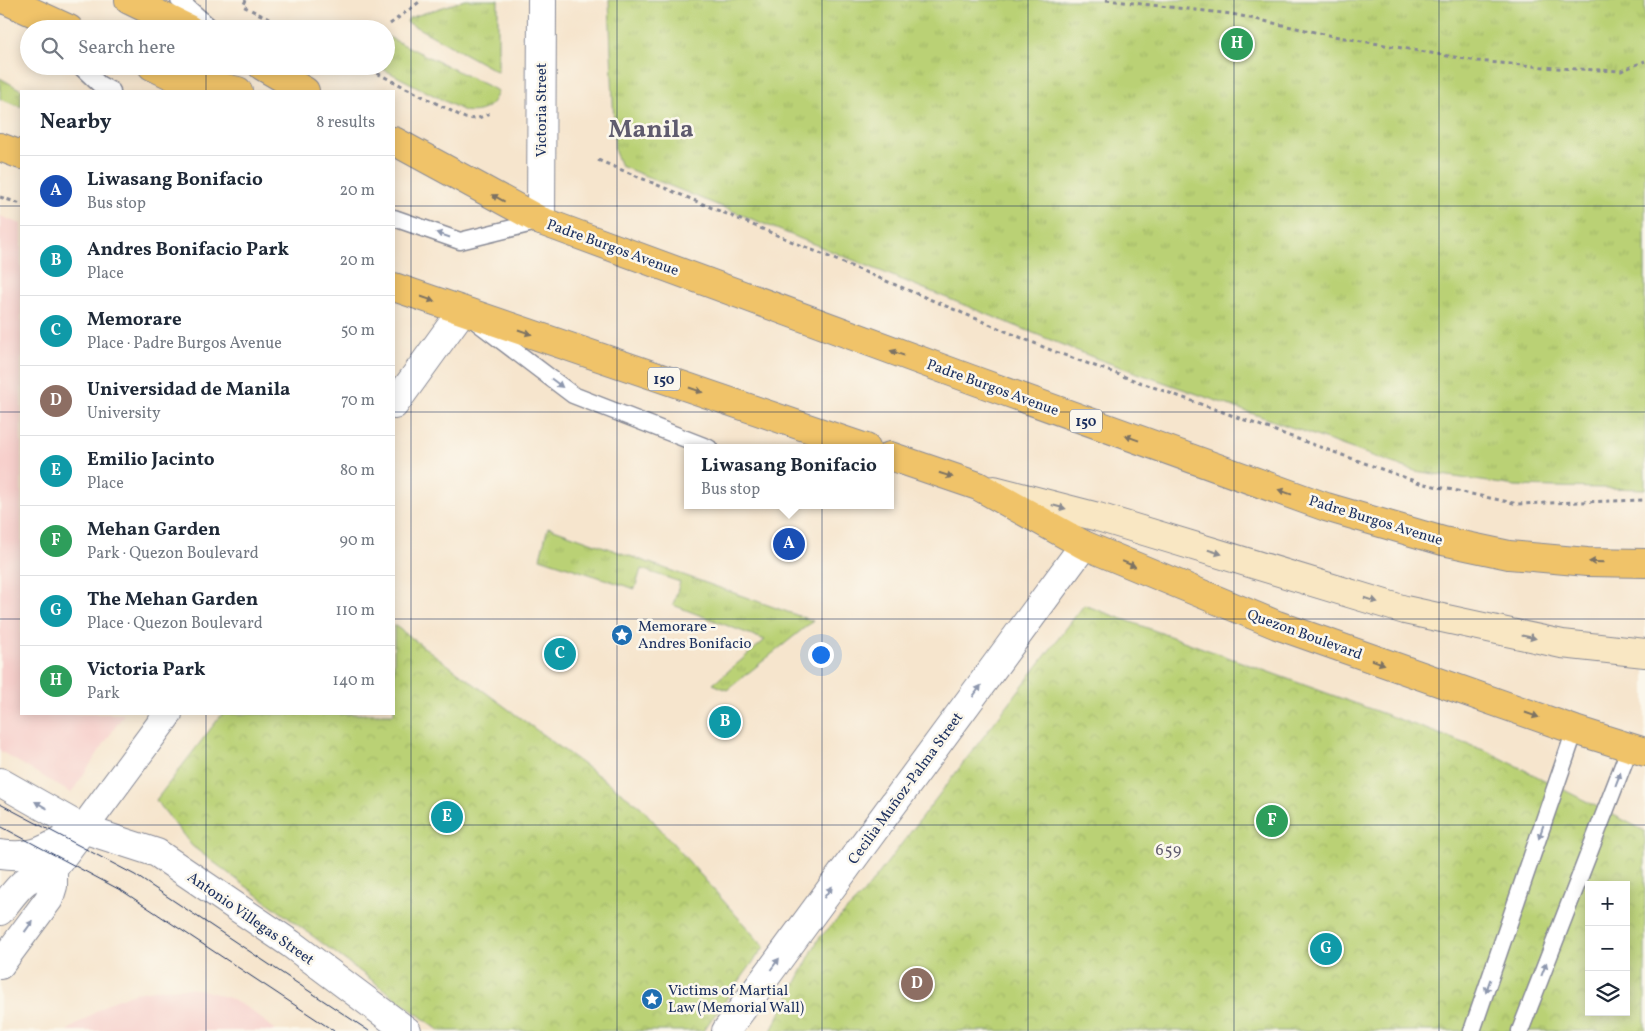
<!DOCTYPE html>
<meta charset="utf-8">
<style>
body{margin:0;font-family:Vollkorn,serif;background:#f2f2f3;color:#1f2937}
.controls{position:absolute;right:15px;bottom:15px;display:grid;overflow:hidden;border-radius:0px;box-shadow:0 2px 12px #0003}
.controls button{width:45px;height:45px;display:grid;place-items:center;padding:0;border:0;border-bottom:1px solid #e0e1e3;background:#fff;color:#1f2937;font:25px sans-serif}
.you{position:absolute;left:820px;top:654px;width:18px;height:18px;margin:-12px;border:4px solid #fff;border-radius:50%;background:#1a73e8;box-shadow:0 0 0 8px #1a73e833}
.badge{display:grid;place-items:center;width:32px;height:32px;border-radius:50%;background:#0b8043;color:#fff;font-size:16px;font-weight:700}
.pin{position:absolute;translate:-50% -50%;border:2px solid #fff;box-shadow:0 1px 5px #0006}
.popup{position:absolute;left:684px;top:444px;width:210px;height:65px;box-sizing:border-box;display:grid;place-content:center;border-radius:0px;background:#fff;filter:drop-shadow(0 1px 4px #0005);font-size:16px;white-space:nowrap;color:#747a83}
.popup b{font-size:19px;color:#1f2937}
.popup::after{content:'';position:absolute;left:50%;top:100%;margin-left:-10px;border:10px solid transparent;border-top-color:#fff}
.list{margin:0;padding:0;list-style:none}
h2{display:flex;justify-content:space-between;align-items:center;height:65px;margin:0;padding:0 20px;font-size:21px}
h2 small{font-size:16px;font-weight:400;color:#747a83}
.list li{display:grid;grid-template-columns:32px 1fr auto;gap:15px;align-items:center;box-sizing:border-box;height:70px;padding:0 20px;border-top:1px solid #e0e1e3}
.list b{display:block;font-size:19px;white-space:nowrap}
.list p{margin:0;font-size:16px;white-space:nowrap;color:#747a83}
.list em{font-size:16px;font-style:normal;color:#747a83}
.icon{flex:none;width:28px;height:28px;fill:none;stroke:currentColor;stroke-width:2;stroke-linecap:round;stroke-linejoin:round}
.map{position:relative;flex:none;width:1645px;height:1031px;overflow:hidden}
.search{position:absolute;background:#fff;box-shadow:0 2px 12px #0003;left:20px;top:20px;width:375px;height:55px;display:flex;align-items:center;gap:12px;box-sizing:border-box;padding:0 18px;border-radius:28px;color:#747a83;font-size:19px}
.panel{position:absolute;background:#fff;box-shadow:0 2px 12px #0003;left:20px;top:90px;width:375px;height:625px;border-radius:0px}
.map>svg:first-child{display:block}
</style>
<div class="map">
<svg width="1645" height="1031" viewBox="0 0 1645 1031">
<defs>
<pattern id="grass-tufts" width="24" height="20" patternUnits="userSpaceOnUse" patternTransform="scale(1.25)"><rect width="24" height="20" fill="#bad175"/><path d="M3 7l-1-3M5 7V3M7 7l1-3M15 17l-1-3M17 17v-4M19 17l1-3" fill="none" stroke="#9fb468"/></pattern>
<pattern id="park-crowns" width="20" height="18" patternUnits="userSpaceOnUse" patternTransform="scale(1.25)"><rect width="20" height="18" fill="#bad175"/><path d="M2 6a3 3 0 1 1 6 0M12 15a3 3 0 1 1 6 0" fill="none" stroke="#9fb468"/></pattern>
</defs>
<rect width="100%" height="100%" fill="#fbf7ec"/>
<filter id="ink" filterUnits="userSpaceOnUse"><feTurbulence type="fractalNoise" baseFrequency=".02" numOctaves="2"/><feDisplacementMap in="SourceGraphic" scale="10" xChannelSelector="R" yChannelSelector="G"/><feConvolveMatrix kernelMatrix="1 2 1 2 8 2 1 2 1" color-interpolation-filters="sRGB"/></filter>
<filter id="wash" filterUnits="userSpaceOnUse"><feTurbulence type="fractalNoise" baseFrequency=".0096" numOctaves="4" result="noise"/><feDisplacementMap in="SourceGraphic" scale="20" xChannelSelector="R" yChannelSelector="G"/><feGaussianBlur stdDeviation="1.12" result="paint"/><feColorMatrix in="noise" values="0 0 0 0 0 0 0 0 0 0 0 0 0 0 0 0 0 1.4 0 .05"/><feComposite in="paint" operator="in"/></filter>
<g filter="url(#wash)">
<rect width="100%" height="100%" fill="#f6e5cd"/>
<g fill="#f7d0cc">
<polygon points="0,216 21,224 21,714 124,714 71,793 0,751"/>
<polygon points="186,988 203,990 229,998 249,1009 277,1031 67,1031 109,1003 134,993 160,989"/>
</g>
<g fill="url(#grass-tufts)" stroke="#6a806a">
<polygon points="465,0 498,0 498,72 407,22 409,18"/>
<polygon points="609,0 1645,0 1645,489 1515,486 1415,471 1095,358 621,166 615,152"/>
<path d="M386,36L498,91C493,108 480,114 464,111L377,66H386Z"/>
<polygon points="0,78 23,91 21,91 21,107 0,99"/>
<polygon points="548,527 813,621 727,690 713,684 765,640 673,605 680,582 641,569 635,589 540,558"/>
</g>
<g fill="url(#park-crowns)" stroke="#6a806a" fill-rule="evenodd">
<path d="M1084,605L1489,752L1645,831V1031H771L819,938L864,893ZM1589,885H1626V1012H1589Z"/>
<polygon points="394,625 641,807 764,947 703,1031 440,1031 192,846 156,800 222,714 394,714"/>
</g>
</g>
<g filter="url(#ink)">
<g fill="none" stroke-linecap="round" stroke-linejoin="round">
<g stroke="#888a96" stroke-width="19">
<g id="service">
<polyline points="179,0 212,29"/>
<polyline points="80,66 99,84 112,91"/>
<polyline points="394,218 460,241 541,221"/>
<polyline points="478,323 573,395 709,448"/>
<polyline points="1472,1031 1575,730"/>
<polyline points="1520,1031 1630,747"/>
</g>
</g>
<g stroke="#888a96" stroke-width="30">
<g id="minor">
<polyline points="394,405 462,311"/>
<polyline points="168,714 83,829 157,853 291,944 407,1031"/>
<polyline points="726,1031 1084,545"/>
</g>
</g>
<g stroke="#888a96" stroke-width="30">
<g id="tertiary">
<polyline points="541,221 542,0"/>
<polyline points="0,782 83,829"/>
<path d="M0,854C35,859 46,849 75,833"/>
<path d="M0,911C19,887 22,878 53,869"/>
<polyline points="0,965 49,899 53,886 53,869 83,829"/>
</g>
</g>
<g stroke="#888a96" stroke-width="30">
<polyline id="secondary" points="994,490 1098,517 1405,610 1562,644 1645,653"/>
</g>
<g stroke="#888a96" stroke-width="30">
<g id="primary">
<polyline points="6,0 69,29"/>
<polyline points="129,0 189,29"/>
<polyline points="152,66 173,76 238,91"/>
<polyline points="262,66 305,91"/>
<polyline points="394,141 541,221 976,381 1326,507 1443,541 1509,555 1587,562 1645,563"/>
<polyline points="0,147 21,155"/>
<polyline points="394,287 866,448"/>
<polyline points="890,456 978,486 1084,545 1277,625 1575,730 1645,752"/>
</g>
</g>
<g stroke="#888a96" stroke-width="3" stroke-dasharray="4 4" stroke-linecap="butt">
<polyline points="246,0 243,6 289,29"/>
<polyline points="1106,0 1232,14 1333,36 1477,61 1556,68 1621,71 1645,61"/>
<polyline points="390,24 422,0"/>
<polyline points="363,66 465,118 476,119 491,113"/>
<polyline points="598,160 1053,351 1420,483 1518,504 1645,500"/>
<polyline points="0,197 21,204"/>
</g>
<use href="#service" stroke="#fff" stroke-width="16"/>
<use href="#minor" stroke="#fff" stroke-width="28"/>
<use href="#tertiary" stroke="#fff" stroke-width="28"/>
<use href="#secondary" stroke="#f9e7c3" stroke-width="28"/>
<use href="#primary" stroke="#f0c369" stroke-width="28"/>
<g stroke="#1b2f5e" stroke-width="1">
<polyline points="0,804 135,875 369,1031"/>
<polyline points="0,826 124,892 334,1031"/>
</g>
</g>
<defs><path id="oneway-solid" d="M-6-.8H1V-3.2L6.5 0L1 3.2V.8H-6Z" transform="scale(1.25)"/></defs>
<g fill="#7b7263">
<use href="#oneway-solid" transform="translate(498 198) rotate(-152)"/>
<use href="#oneway-solid" transform="translate(428 299) rotate(19)"/>
<use href="#oneway-solid" transform="translate(525 332) rotate(19)"/>
<use href="#oneway-solid" transform="translate(897 353) rotate(-160)"/>
<use href="#oneway-solid" transform="translate(696 390) rotate(19)"/>
<use href="#oneway-solid" transform="translate(1132 438) rotate(-160)"/>
<use href="#oneway-solid" transform="translate(946 475) rotate(18)"/>
<use href="#oneway-solid" transform="translate(1285 492) rotate(-160)"/>
<use href="#oneway-solid" transform="translate(1596 562) rotate(-179)"/>
<use href="#oneway-solid" transform="translate(1129 564) rotate(23)"/>
<use href="#oneway-solid" transform="translate(1378 662) rotate(20)"/>
<use href="#oneway-solid" transform="translate(1532 715) rotate(19)"/>
</g>
<g fill="#8d97ae">
<use href="#oneway-solid" transform="translate(443 235) rotate(-161)"/>
<use href="#oneway-solid" transform="translate(557 383) rotate(37)"/>
<use href="#oneway-solid" transform="translate(977 691) rotate(-54)"/>
<use href="#oneway-solid" transform="translate(1618 779) rotate(-69)"/>
<use href="#oneway-solid" transform="translate(41 805) rotate(-150)"/>
<use href="#oneway-solid" transform="translate(1541 832) rotate(109)"/>
<use href="#oneway-solid" transform="translate(828 892) rotate(-54)"/>
<use href="#oneway-solid" transform="translate(29 926) rotate(-54)"/>
<use href="#oneway-solid" transform="translate(775 964) rotate(-53)"/>
<use href="#oneway-solid" transform="translate(1544 969) rotate(-69)"/>
<use href="#oneway-solid" transform="translate(1488 986) rotate(109)"/>
</g>
<g fill="#8a8b90">
<use href="#oneway-solid" transform="translate(1059 507) rotate(15)"/>
<use href="#oneway-solid" transform="translate(1215 552) rotate(17)"/>
<use href="#oneway-solid" transform="translate(1371 600) rotate(17)"/>
<use href="#oneway-solid" transform="translate(1529 637) rotate(12)"/>
</g>
</g>
<path fill="none" stroke="#1b2f5e" stroke-width="1" stroke-opacity="0.55" d="M206,0V29M411,0V1031M617,0V1031M822,0V1031M1028,0V1031M1234,0V1031M1439,0V1031M206,66V91M0,206H21M394,206H1645M0,412H21M394,412H1645M0,619H21M394,619H1645M206,714V1031M0,825H1645"/>
<defs>
<g id="sight-disc" transform="scale(1.125)"><circle r="9.5" fill="#1f6fb2" stroke="#fbf7ec"/><path d="M0-6L1.8-2.2L6-1.7L2.9 1.2L3.7 5.4L0 3.3L-3.7 5.4L-2.9 1.2L-6-1.7L-1.8-2.2Z" fill="#fff"/></g>
</defs>
<g fill-rule="evenodd">
<use href="#sight-disc" x="622" y="635"/>
<use href="#sight-disc" x="652" y="999"/>
</g>
<g text-anchor="middle" stroke-width="5" stroke-linejoin="round" paint-order="stroke">
<g fill="#fbf7ec" stroke="#5e6b89" stroke-width="1">
<rect x="648" y="367.5" width="32" height="23" rx="4"/>
<rect x="1070" y="409.5" width="32" height="23" rx="4"/>
</g>
<g font-size="14" font-weight="bold" fill="#1b2f5e">
<text x="664" y="384">150</text>
<text x="1086" y="426">150</text>
</g>
<g font-size="15" fill="#1b2f5e" stroke="#fbf7ec">
<text transform="translate(541 110) rotate(-90)" y="5">Victoria Street</text>
<text transform="translate(613 247) rotate(20)" y="5">Padre Burgos Avenue</text>
<text transform="translate(993 387) rotate(20)" y="5">Padre Burgos Avenue</text>
<text transform="translate(1376 520) rotate(17)" y="5">Padre Burgos Avenue</text>
<text transform="translate(1305 634) rotate(20)" y="5">Quezon Boulevard</text>
<text transform="translate(905 788) rotate(-54)" y="5">Cecilia Muñoz-Palma Street</text>
<text transform="translate(251 918) rotate(35)" y="5">Antonio Villegas Street</text>
</g>
<g font-size="15" fill="#1b2f5e" stroke="#fbf7ec" text-anchor="start">
<text x="638" y="631">Memorare -<tspan x="638" dy="17">Andres Bonifacio</tspan></text>
<text x="668" y="995">Victims of Martial<tspan x="668" dy="17">Law (Memorial Wall)</tspan></text>
</g>
<g font-size="16" letter-spacing="1" fill="#5f5b6e" stroke="#fbf7ec">
<text x="1169" y="855">659</text>
</g>
<g font-size="25" font-weight="bold" fill="#5f5b6e" stroke="#fbf7ec">
<text x="651" y="137">Manila</text>
</g>
</g>
</svg>
<div class="controls">
<button>+</button>
<button>−</button>
<button><svg class="icon" aria-label="layers" viewBox="0 0 24 24"><path d="M12 4l9 5-9 5-9-5zM3 14l9 5 9-5"/></svg></button>
</div>
<div class="you"></div>
<div class="pin badge" style="left:789px;top:544px;background:#1a4fb4">A</div>
<div class="popup"><b>Liwasang Bonifacio</b>Bus stop</div>
<div class="pin badge" style="left:725px;top:722px;background:#0f9aa8">B</div>
<div class="pin badge" style="left:560px;top:654px;background:#0f9aa8">C</div>
<div class="pin badge" style="left:917px;top:984px;background:#8d6e63">D</div>
<div class="pin badge" style="left:447px;top:817px;background:#0f9aa8">E</div>
<div class="pin badge" style="left:1272px;top:821px;background:#2e9e5b">F</div>
<div class="pin badge" style="left:1326px;top:949px;background:#0f9aa8">G</div>
<div class="pin badge" style="left:1237px;top:44px;background:#2e9e5b">H</div>
<div class="search"><svg class="icon" aria-label="search" viewBox="0 0 24 24"><circle cx="10" cy="10" r="6"/><path d="M15 15l6 6"/></svg>Search here</div>
<section class="panel">
<h2>Nearby<small>8 results</small></h2>
<ul class="list">
<li><span class="badge" style="background:#1a4fb4">A</span><div><b>Liwasang Bonifacio</b><p>Bus stop</p></div><em>20 m</em></li>
<li><span class="badge" style="background:#0f9aa8">B</span><div><b>Andres Bonifacio Park</b><p>Place</p></div><em>20 m</em></li>
<li><span class="badge" style="background:#0f9aa8">C</span><div><b>Memorare</b><p>Place · Padre Burgos Avenue</p></div><em>50 m</em></li>
<li><span class="badge" style="background:#8d6e63">D</span><div><b>Universidad de Manila</b><p>University</p></div><em>70 m</em></li>
<li><span class="badge" style="background:#0f9aa8">E</span><div><b>Emilio Jacinto</b><p>Place</p></div><em>80 m</em></li>
<li><span class="badge" style="background:#2e9e5b">F</span><div><b>Mehan Garden</b><p>Park · Quezon Boulevard</p></div><em>90 m</em></li>
<li><span class="badge" style="background:#0f9aa8">G</span><div><b>The Mehan Garden</b><p>Place · Quezon Boulevard</p></div><em>110 m</em></li>
<li><span class="badge" style="background:#2e9e5b">H</span><div><b>Victoria Park</b><p>Park</p></div><em>140 m</em></li>
</ul>
</section>
</div>
